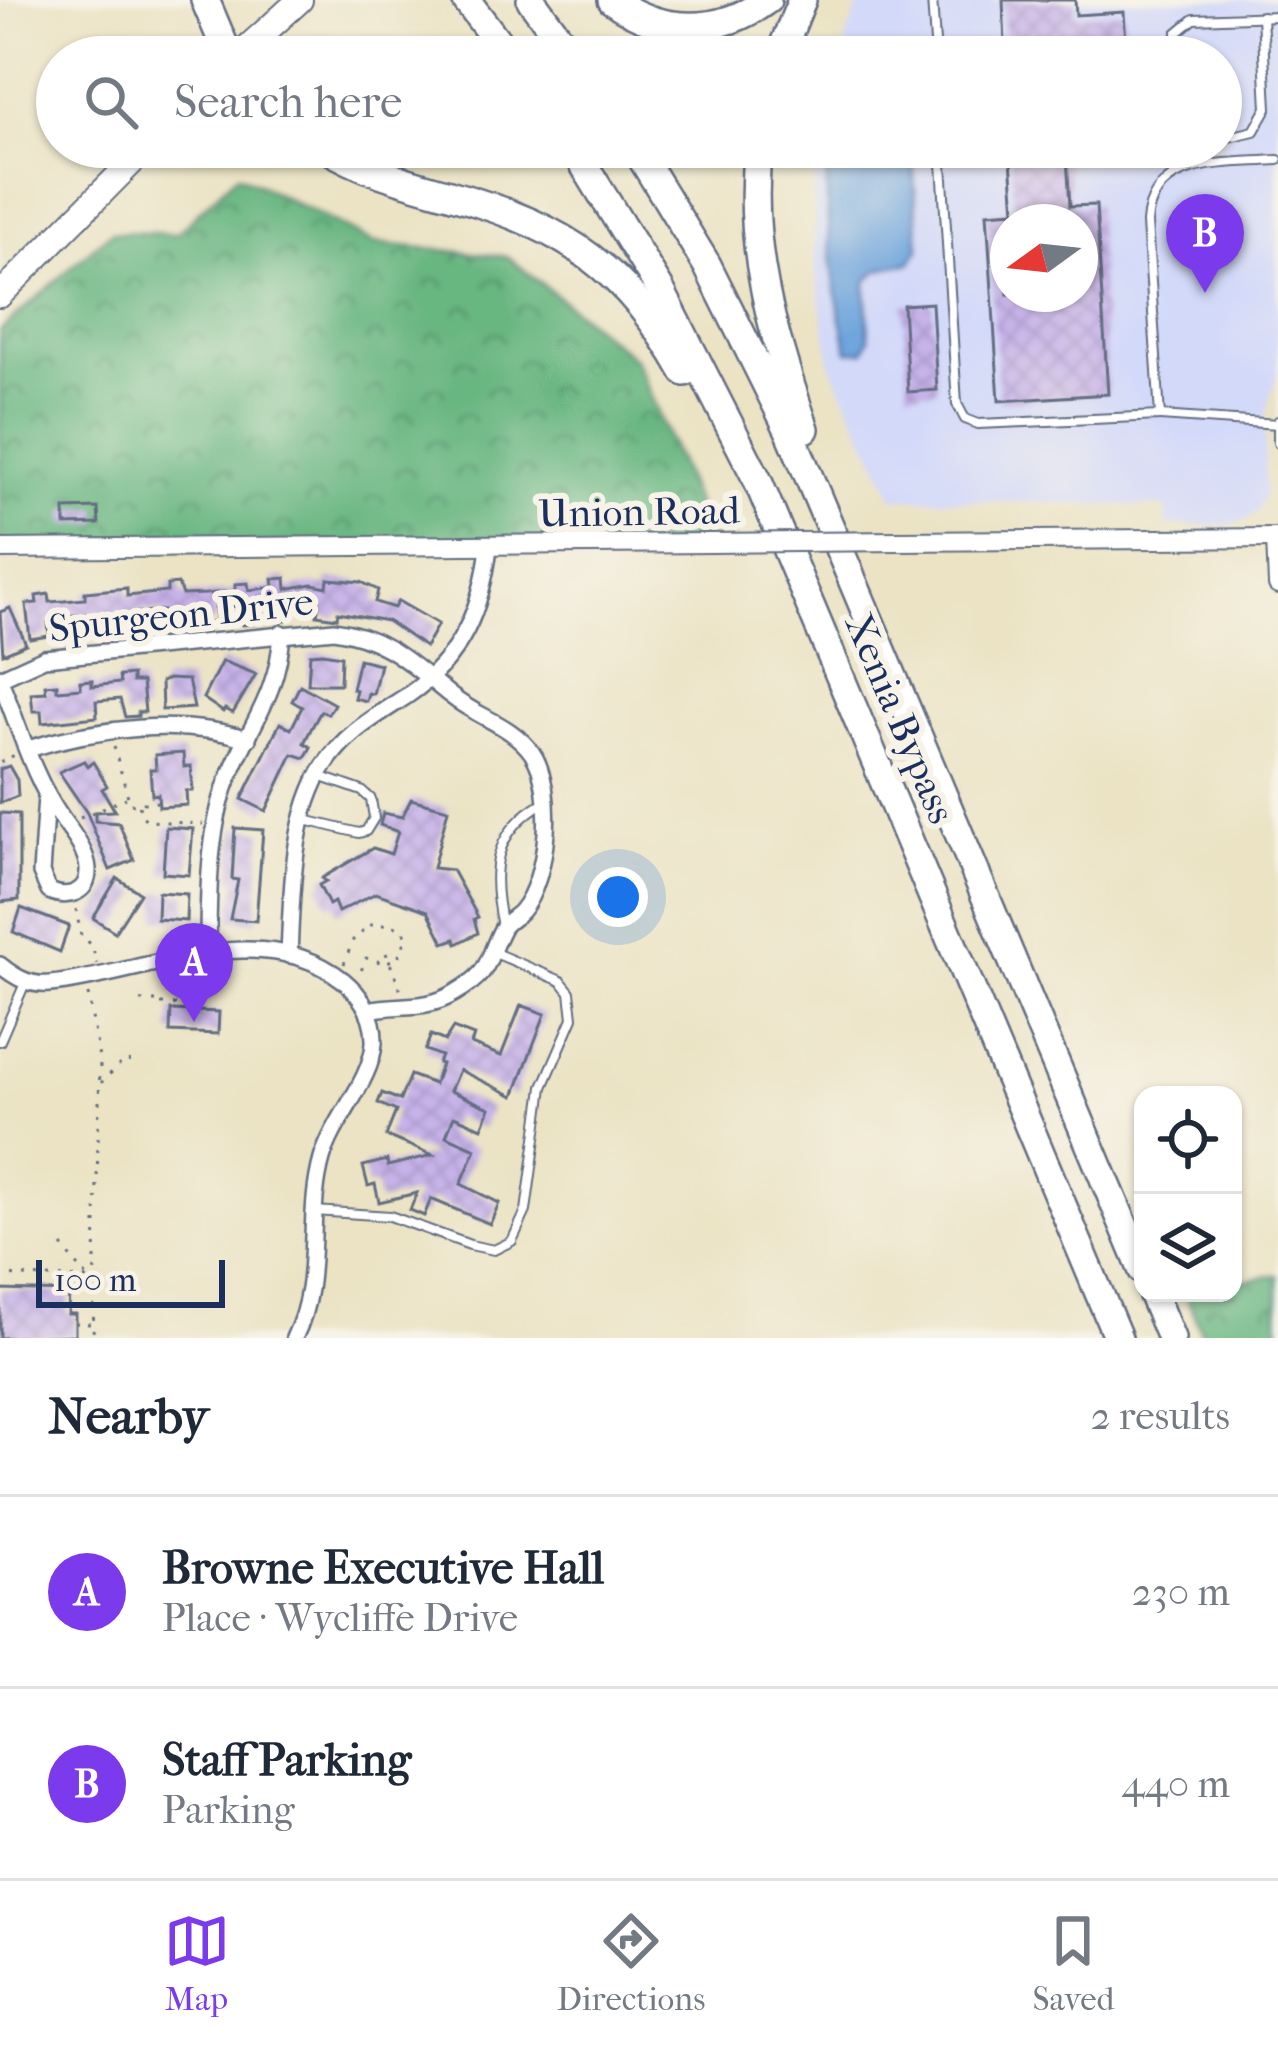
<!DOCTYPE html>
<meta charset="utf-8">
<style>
body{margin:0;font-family:"IM FELL French Canon",serif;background:#f6f6f7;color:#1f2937}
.controls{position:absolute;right:36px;bottom:36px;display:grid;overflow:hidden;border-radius:24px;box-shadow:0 3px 9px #0004}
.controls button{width:108px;height:108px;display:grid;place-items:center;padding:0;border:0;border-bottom:3px solid #e0e1e3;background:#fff;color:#1f2937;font:60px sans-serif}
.compass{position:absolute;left:990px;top:204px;width:108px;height:108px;border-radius:50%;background:#fff;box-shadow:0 3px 9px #0004;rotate:255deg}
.scale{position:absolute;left:36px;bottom:30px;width:189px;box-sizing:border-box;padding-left:12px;border:6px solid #1b2f5e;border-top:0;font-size:33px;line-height:42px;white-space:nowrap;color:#1b2f5e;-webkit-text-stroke:9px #f7f3e8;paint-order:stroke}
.you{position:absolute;left:618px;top:897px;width:42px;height:42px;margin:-30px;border:9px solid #fff;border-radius:50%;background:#1a73e8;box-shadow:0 0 0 18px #1a73e833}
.badge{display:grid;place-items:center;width:78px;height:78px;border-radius:50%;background:#7c3aed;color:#fff;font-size:39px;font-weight:700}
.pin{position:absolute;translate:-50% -99px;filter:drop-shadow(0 3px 6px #0008)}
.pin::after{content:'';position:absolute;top:63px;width:42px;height:36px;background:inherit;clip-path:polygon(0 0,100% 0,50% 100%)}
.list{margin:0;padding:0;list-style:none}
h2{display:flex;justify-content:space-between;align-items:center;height:156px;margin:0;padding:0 48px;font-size:51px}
h2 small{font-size:39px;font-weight:400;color:#747a83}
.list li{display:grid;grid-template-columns:78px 1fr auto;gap:36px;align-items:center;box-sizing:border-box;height:192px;padding:0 48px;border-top:3px solid #e0e1e3}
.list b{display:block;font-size:45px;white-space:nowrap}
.list p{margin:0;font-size:39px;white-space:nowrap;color:#747a83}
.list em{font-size:39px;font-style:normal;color:#747a83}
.icon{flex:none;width:66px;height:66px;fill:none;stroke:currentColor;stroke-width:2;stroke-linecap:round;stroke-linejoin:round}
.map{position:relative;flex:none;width:1278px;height:1338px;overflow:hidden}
.search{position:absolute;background:#fff;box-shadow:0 3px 9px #0004;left:36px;right:36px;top:36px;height:132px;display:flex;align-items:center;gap:30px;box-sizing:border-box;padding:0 42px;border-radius:66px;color:#747a83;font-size:45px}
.sheet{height:540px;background:#fff}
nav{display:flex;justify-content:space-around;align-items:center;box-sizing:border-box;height:168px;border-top:3px solid #e0e1e3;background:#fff;font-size:33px;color:#747a83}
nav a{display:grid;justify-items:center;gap:6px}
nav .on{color:#7c3aed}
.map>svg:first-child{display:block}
</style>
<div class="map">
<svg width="1278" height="1338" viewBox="0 0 1278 1338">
<defs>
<pattern id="forest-crowns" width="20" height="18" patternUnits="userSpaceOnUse" patternTransform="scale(3)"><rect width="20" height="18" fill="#68b680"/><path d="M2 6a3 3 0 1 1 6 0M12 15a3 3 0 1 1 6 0" fill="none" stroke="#55946c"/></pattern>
<pattern id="building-cross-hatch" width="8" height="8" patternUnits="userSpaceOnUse" patternTransform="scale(3)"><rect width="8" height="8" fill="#c8b3e9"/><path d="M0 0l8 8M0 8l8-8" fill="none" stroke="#ab9aca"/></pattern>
</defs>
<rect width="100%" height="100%" fill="#f7f3e8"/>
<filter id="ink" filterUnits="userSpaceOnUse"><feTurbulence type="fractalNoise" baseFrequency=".00833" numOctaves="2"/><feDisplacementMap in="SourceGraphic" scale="24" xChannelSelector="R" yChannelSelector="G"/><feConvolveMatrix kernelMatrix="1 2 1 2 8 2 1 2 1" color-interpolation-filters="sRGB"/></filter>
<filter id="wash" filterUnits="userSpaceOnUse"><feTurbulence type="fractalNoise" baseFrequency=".004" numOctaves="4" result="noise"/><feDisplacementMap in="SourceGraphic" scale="48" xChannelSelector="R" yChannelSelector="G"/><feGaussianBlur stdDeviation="2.7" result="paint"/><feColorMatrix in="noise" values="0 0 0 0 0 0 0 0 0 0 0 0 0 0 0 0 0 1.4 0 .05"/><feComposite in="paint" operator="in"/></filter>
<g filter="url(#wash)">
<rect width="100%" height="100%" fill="#ebe3c4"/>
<path fill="#d3d9f9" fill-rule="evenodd" d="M860,0H1278V370L1265,415V494L1257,512L1248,519L1230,525L1167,526L1166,507L894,498L831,366L816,274L814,189L818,147H1221V57H840ZM1008,222H1080V294H1008Z"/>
<g fill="url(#forest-crowns)" stroke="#42726f" stroke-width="3">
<polygon points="238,174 374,243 508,257 636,360 712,543 0,549 0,331 111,232 176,234"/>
<polygon points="1278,1275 1278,1338 1204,1338 1185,1293 1233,1293 1233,1282"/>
</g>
<path fill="#6fa5dd" stroke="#456a9e" stroke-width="3" d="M828,147H912L919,249L910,263C893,266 873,266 866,285L869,339L864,351H848C832,285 824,215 828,147Z"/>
<g id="blocks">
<g fill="url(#building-cross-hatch)" fill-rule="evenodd">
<polygon points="1003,0 1075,0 1076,15 1124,12 1127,57 988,57 988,46 1005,45"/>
<path d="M1010,147H1106V155L1067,157L1070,206L1096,205L1108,394L999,401L987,213L1015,211ZM1008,222H1080V294H1008Z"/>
<polygon points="932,303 937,390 908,392 903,305"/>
<polygon points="98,508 99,524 65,525 65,509"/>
<polygon points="286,578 287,589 312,584 327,587 328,579 361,582 378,590 375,602 394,608 398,601 438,624 425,647 387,621 338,612 337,618 317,615 319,603 303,600 285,605 286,620 254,619 254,624 242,625 237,606 215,608 216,619 209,623 164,623 163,611 153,611 135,613 136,625 91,633 86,614 65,616 48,622 49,636 30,639 26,604 37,603 36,596 49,594 50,602 64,601 85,599 85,592 127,588 127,596 167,592 167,585 178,584 182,595 206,594 235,591 235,584 248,583 249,590 274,587 273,579"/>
<polygon points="10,608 26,644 3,654 0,612"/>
<polygon points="323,653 341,656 340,684 308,684 310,654"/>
<polygon points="359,659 380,664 373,694 368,693 366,701 354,698 356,690 352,689"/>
<polygon points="222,661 256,674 233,713 225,709 223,712 203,698"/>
<polygon points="132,675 132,682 142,682 145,712 138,712 138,716 125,717 120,699 96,701 97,717 42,723 41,711 33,711 31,693 46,692 45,685 57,684 57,690 81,688 80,681 92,680 92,686 120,683 119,676"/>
<polygon points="168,679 188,680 194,708 162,710 161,682"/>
<polygon points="300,685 334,704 328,714 321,711 311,729 304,743 311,747 305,758 293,754 266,811 242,799 280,723 291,729 302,707 292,701"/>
<polygon points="183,753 184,767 191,766 193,791 186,791 187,805 159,807 158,794 152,795 150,769 156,769 155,755"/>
<polygon points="84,761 87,766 93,762 98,770 107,786 102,789 115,811 95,812 95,821 119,823 134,860 110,870 87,813 59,772"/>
<polygon points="9,766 17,780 18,796 0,803 0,769"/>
<polygon points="411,799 448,809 433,868 452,870 478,917 474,919 478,933 457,944 455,939 444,943 428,911 376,893 338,912 334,902 329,905 319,885 326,881 322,878 373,848 391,854 398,832 380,825 383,813 402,817"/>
<polygon points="0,813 19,814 19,900 0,902"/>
<polygon points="166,827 193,829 189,875 163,873"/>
<polygon points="235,828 263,830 256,921 230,919 238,880 232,879"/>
<polygon points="117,878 140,893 115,932 93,918"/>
<polygon points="158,892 187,894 186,921 157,919"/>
<polygon points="21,908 69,926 60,952 13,932"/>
<polygon points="521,1005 545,1014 514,1096 459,1070 450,1091 490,1108 482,1128 454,1116 446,1136 476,1149 461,1184 499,1203 490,1224 431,1199 424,1216 410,1210 417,1193 379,1202 375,1184 368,1186 363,1166 387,1160 388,1166 433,1155 386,1136 396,1111 378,1103 382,1093 400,1100 410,1075 434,1084 441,1064 438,1063 441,1056 425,1050 431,1035 445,1041 453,1028 474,1036 471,1044 501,1056"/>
<polygon points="171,1010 219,1012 218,1034 170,1032"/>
<polygon points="0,1290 69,1292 68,1314 75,1314 75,1335 0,1338"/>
</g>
</g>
</g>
<g filter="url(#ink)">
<use href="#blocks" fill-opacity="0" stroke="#646e82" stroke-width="3"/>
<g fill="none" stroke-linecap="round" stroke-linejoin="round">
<g stroke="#646e82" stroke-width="12">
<g id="service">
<polyline points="932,0 936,57"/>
<polyline points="1175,57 1177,33 1194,19 1278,16"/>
<polyline points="1221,139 1254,131 1267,108 1262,16"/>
<polyline points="941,147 957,404 965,419 978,424 1160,416"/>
<polyline points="1278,421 1278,443"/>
<path d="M1278,424L1160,416L1147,223C1151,156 1227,164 1278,160"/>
<polyline points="305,820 359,833 366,831 374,818 371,799 362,791 322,777"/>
<path d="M502,926C490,872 492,832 544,802"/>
<polyline points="0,1041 25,983"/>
<polyline points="314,1211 390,1216 470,1245 494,1250 512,1241 526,1211 543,1087 573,1018 570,992 561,981 495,953"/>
</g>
</g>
<g stroke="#646e82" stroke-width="20">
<g id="minor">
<path d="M0,678L44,658L334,630C386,637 412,665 451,696C478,718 511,724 532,753C556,788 549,879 521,911C515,918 506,921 502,929C485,962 493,971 455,993C425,1011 402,1003 368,1010"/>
<path d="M0,680C19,726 33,778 62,819C72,833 87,851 88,869C89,894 67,899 49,891L41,873L46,796"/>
<path d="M28,749C96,728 180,718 248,739"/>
<path d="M208,953C208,901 208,838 225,788C245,730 278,699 282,633"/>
<path d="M289,955C292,895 291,818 324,766C346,732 375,717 408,695C461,659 482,608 489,547"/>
<path d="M0,965C15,977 29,986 50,984C140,976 260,914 343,980C362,996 375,1017 374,1043C372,1080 333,1120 322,1159C305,1219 323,1280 294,1338"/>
</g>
</g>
<g stroke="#646e82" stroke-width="22">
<g id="tertiary">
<polyline points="1276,538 1278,585"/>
<polyline points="898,541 1278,538"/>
<polyline points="0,549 712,543"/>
</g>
</g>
<g stroke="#646e82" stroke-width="28">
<g id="primary">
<polyline points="237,57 300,0"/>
<polyline points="0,295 147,147"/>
</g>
</g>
<g stroke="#646e82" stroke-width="32">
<g id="motorway">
<polyline points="205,0 229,57"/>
<polyline points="466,0 509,57"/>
<polyline points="531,0 573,57"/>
<path d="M612,0C660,35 720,35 767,0"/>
<polyline points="779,57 802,0"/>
<path d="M325,147C365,172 411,183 456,196C567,228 628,270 685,372"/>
<polyline points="573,147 660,289 757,479 1118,1338"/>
<polyline points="635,147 707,265 790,432 1143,1271"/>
<path d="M758,147C746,246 773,336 805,429"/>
<polyline points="1152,1293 1171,1338"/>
</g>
</g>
<g stroke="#646e82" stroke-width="3" stroke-dasharray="3 9" stroke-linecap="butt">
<polyline points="114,747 130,804 158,802"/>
<polyline points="0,762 15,755"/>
<polyline points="139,806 141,815 148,821 203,824"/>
<polyline points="80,818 126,798"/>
<polyline points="76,909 81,936 92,945 97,964"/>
<polyline points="386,953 401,991"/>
<path d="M344,964L353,940L371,925C384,925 402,923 407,937L398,958L384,963L366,958L361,971L355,972"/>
<polyline points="88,994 100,1064 93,1338"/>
<polyline points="141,1001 161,1001"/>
<polyline points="161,1004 199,1005"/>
<polyline points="101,1083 123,1061 140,1062"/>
<polyline points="62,1246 87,1277"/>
<polyline points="0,1275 94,1279"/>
<polyline points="75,1323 91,1324"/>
</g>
<use href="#service" stroke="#fff" stroke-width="8"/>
<use href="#minor" stroke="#fff" stroke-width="15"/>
<use href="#tertiary" stroke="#fff" stroke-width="18"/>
<use href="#primary" stroke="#fff" stroke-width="24"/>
<use href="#motorway" stroke="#fff" stroke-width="27"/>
<g stroke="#646e82" stroke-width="22" stroke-linecap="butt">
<polyline id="tertiary-bridge" points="712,543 898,541"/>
</g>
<use href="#tertiary-bridge" stroke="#fff" stroke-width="18"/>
</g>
</g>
<g text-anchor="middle" stroke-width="12" stroke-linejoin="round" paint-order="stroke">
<g font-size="39" fill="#1b2f5e" stroke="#f7f3e8">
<text transform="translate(639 511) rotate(-1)" y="14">Union Road</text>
<text transform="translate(181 614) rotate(-6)" y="14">Spurgeon Drive</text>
<text transform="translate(901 718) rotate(67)" y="14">Xenia Bypass</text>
</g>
</g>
</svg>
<div class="controls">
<button><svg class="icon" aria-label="locate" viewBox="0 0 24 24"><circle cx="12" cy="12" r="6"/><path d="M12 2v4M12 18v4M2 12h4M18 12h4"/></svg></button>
<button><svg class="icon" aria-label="layers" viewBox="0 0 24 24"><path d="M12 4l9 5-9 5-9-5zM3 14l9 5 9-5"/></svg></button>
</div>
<svg class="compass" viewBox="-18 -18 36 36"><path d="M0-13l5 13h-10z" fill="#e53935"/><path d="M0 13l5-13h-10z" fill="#747a83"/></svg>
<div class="scale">100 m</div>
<div class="you"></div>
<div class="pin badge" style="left:194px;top:1022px">A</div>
<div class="pin badge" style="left:1205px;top:293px">B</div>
<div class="search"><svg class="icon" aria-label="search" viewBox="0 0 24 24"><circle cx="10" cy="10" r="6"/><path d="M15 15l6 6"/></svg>Search here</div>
</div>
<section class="sheet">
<h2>Nearby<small>2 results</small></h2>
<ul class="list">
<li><span class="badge">A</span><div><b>Browne Executive Hall</b><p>Place · Wycliffe Drive</p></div><em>230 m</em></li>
<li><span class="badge">B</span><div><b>Staff Parking</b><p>Parking</p></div><em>440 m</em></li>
</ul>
</section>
<nav>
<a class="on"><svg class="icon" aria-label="map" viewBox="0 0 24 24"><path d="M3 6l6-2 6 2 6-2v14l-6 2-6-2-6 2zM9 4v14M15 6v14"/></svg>Map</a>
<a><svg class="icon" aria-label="directions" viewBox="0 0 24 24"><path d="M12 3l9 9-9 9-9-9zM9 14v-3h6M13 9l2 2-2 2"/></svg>Directions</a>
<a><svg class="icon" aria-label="saved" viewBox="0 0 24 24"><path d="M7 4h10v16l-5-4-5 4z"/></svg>Saved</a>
</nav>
